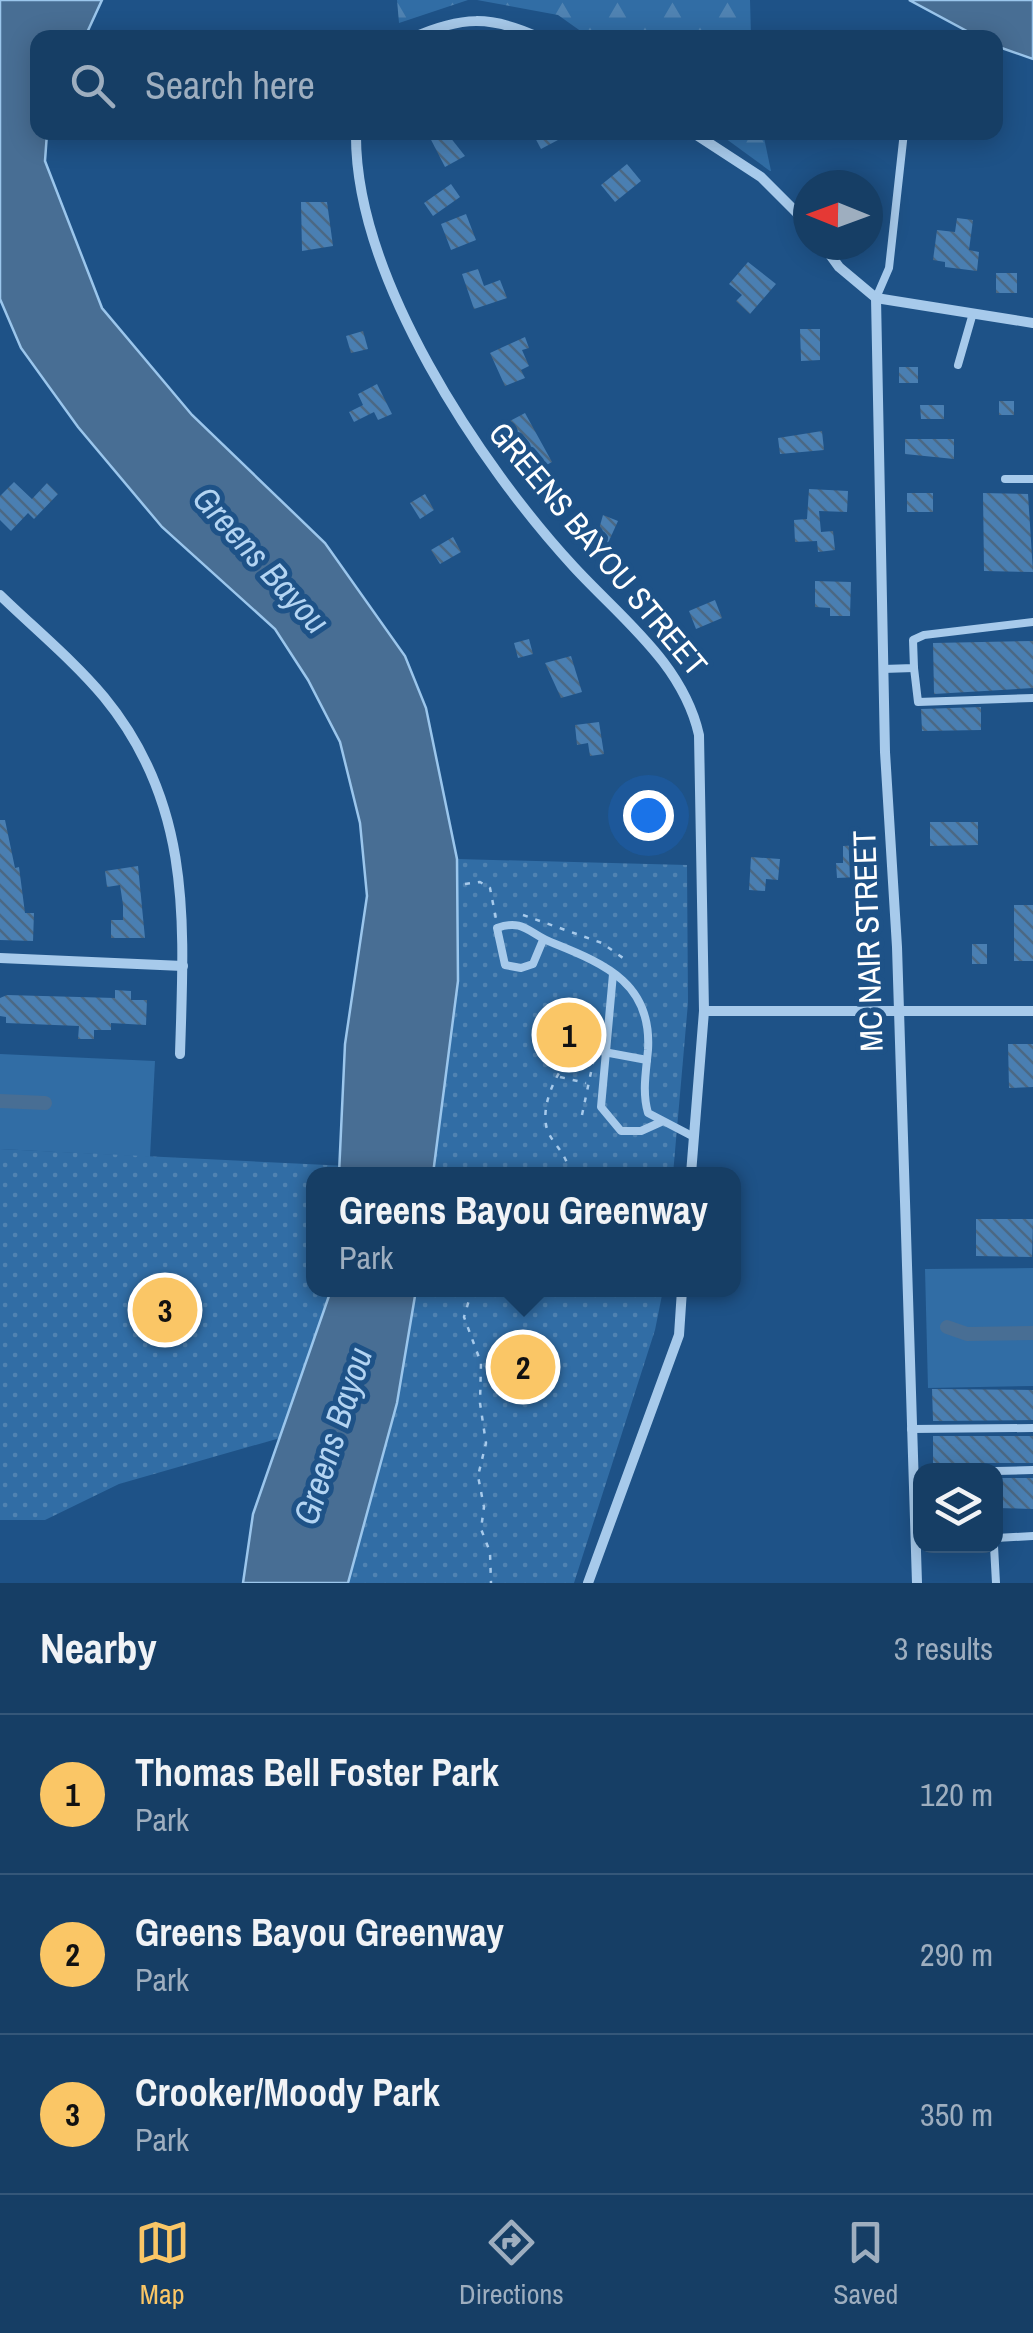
<!DOCTYPE html>
<style>
body{margin:0;font-family:"Archivo Narrow",sans-serif;background:#23496e;color:#f1f3f6}
.controls{position:absolute;right:30px;bottom:30px;display:grid;overflow:hidden;border-radius:20px;box-shadow:0 5px 25px #0003}
.controls button{width:90px;height:90px;display:grid;place-items:center;padding:0;border:0;border-bottom:2px solid #355779;background:#163e65;color:#f1f3f6;font:50px sans-serif}
.compass{position:absolute;left:793px;top:170px;width:90px;height:90px;border-radius:50%;background:#163e65;box-shadow:0 5px 25px #0003;rotate:271deg}
.you{position:absolute;left:648px;top:815px;width:35px;height:35px;margin:-25px;border:8px solid #fff;border-radius:50%;background:#1a73e8;box-shadow:0 0 0 15px #1a73e833}
.badge{display:grid;place-items:center;width:65px;height:65px;border-radius:50%;background:#fac666;color:#111;font-size:32px;font-weight:700}
.pin{position:absolute;translate:-50% -50%;border:5px solid #fff;box-shadow:0 2px 10px #0006}
.popup{position:absolute;left:306px;top:1167px;width:435px;height:130px;box-sizing:border-box;display:grid;place-content:center;border-radius:20px;background:#163e65;filter:drop-shadow(0 2px 8px #0005);font-size:32px;white-space:nowrap;color:#9eaebf}
.popup b{font-size:38px;color:#f1f3f6}
.popup::after{content:'';position:absolute;left:50%;top:100%;margin-left:-20px;border:20px solid transparent;border-top-color:#163e65}
.list{margin:0;padding:0;list-style:none}
h2{display:flex;justify-content:space-between;align-items:center;height:130px;margin:0;padding:0 40px;font-size:42px}
h2 small{font-size:32px;font-weight:400;color:#9eaebf}
.list li{display:grid;grid-template-columns:65px 1fr auto;gap:30px;align-items:center;box-sizing:border-box;height:160px;padding:0 40px;border-top:2px solid #355779}
.list b{display:block;font-size:38px;white-space:nowrap}
.list p{margin:0;font-size:32px;white-space:nowrap;color:#9eaebf}
.list em{font-size:32px;font-style:normal;color:#9eaebf}
.icon{flex:none;width:55px;height:55px;fill:none;stroke:currentColor;stroke-width:2;stroke-linecap:round;stroke-linejoin:round}
.map{position:relative;flex:none;width:1033px;height:1583px;overflow:hidden}
.search{position:absolute;background:#163e65;box-shadow:0 5px 25px #0003;left:30px;right:30px;top:30px;height:110px;display:flex;align-items:center;gap:25px;box-sizing:border-box;padding:0 35px;border-radius:20px;color:#9eaebf;font-size:38px}
.sheet{height:610px;background:#163e65}
nav{display:flex;justify-content:space-around;align-items:center;box-sizing:border-box;height:140px;border-top:2px solid #355779;background:#163e65;font-size:28px;color:#9eaebf}
nav a{display:grid;justify-items:center;gap:5px}
nav .on{color:#fac666}
.map>svg:first-child{display:block}
</style>
<div class="map">
<svg width="1033" height="1583" viewBox="0 0 1033 1583">
<defs>
<pattern id="forest-firs" width="22" height="20" patternUnits="userSpaceOnUse" patternTransform="scale(2.5)"><rect width="22" height="20" fill="#316da5"/><path d="M5 1l3.5 6h-7zM16 11l3.5 6h-7z" fill="#5083b2"/></pattern>
<pattern id="park-dots" width="8" height="8" patternUnits="userSpaceOnUse" patternTransform="scale(2.5)"><rect width="8" height="8" fill="#316da5"/><path d="M2 2h.1M6 6h.1" fill="none" stroke="#5083b2" stroke-width="1.8" stroke-linecap="round"/></pattern>
<pattern id="building-back-hatch" width="6" height="6" patternUnits="userSpaceOnUse" patternTransform="scale(2.5)"><rect width="6" height="6" fill="#4a7fb2"/><path d="M-1 5l2 2M0 0l6 6M5-1l2 2" fill="none" stroke="#4b6884"/></pattern>
</defs>
<rect width="100%" height="100%" fill="#1e5287"/>
<g fill="#316da5">
<polygon points="0,1054 155,1061 150,1157 0,1149"/>
<polygon points="1033,1268 1033,1386 928,1388 925,1269"/>
</g>
<g fill="url(#forest-firs)">
<polygon points="397,0 468,0 399,23"/>
<polygon points="477,0 750,0 751,37 589,37 558,15"/>
<polygon points="718,133 763,133 771,171 770,171"/>
</g>
<g fill="url(#park-dots)">
<polygon points="457,859 687,865 688,1003 673,1174 433,1174 456,1003"/>
<polygon points="0,1149 348,1166 348,1174 313,1174 313,1290 336,1290 294,1434 119,1484 45,1520 0,1520"/>
<polygon points="416,1290 663,1290 655,1330 574,1583 348,1583 397,1403"/>
</g>
<g fill="#486e94" stroke="#9bc6ec" stroke-width="2.5">
<polygon points="0,0 102,0 85,37 38,38 38,132 47,133 45,161 102,308 192,415 325,543 405,656 426,708 457,859 458,981 433,1174 339,1174 345,1044 367,896 360,823 340,742 308,680 275,629 162,527 78,427 21,348 0,299"/>
<polygon points="909,0 1033,0 1033,59 996,46 996,38 978,37"/>
<polygon points="331,1290 416,1290 397,1403 348,1583 243,1583 253,1514"/>
</g>
<g fill="none" stroke-linecap="round" stroke-linejoin="round">
<g stroke="#486e94" stroke-width="14">
<polyline points="0,1101 45,1103"/>
<polyline points="947,1327 967,1334 1033,1333"/>
</g>
</g>
<g fill="url(#building-back-hatch)">
<polygon points="427,132 446,132 465,156 445,167"/>
<polygon points="532,132 573,132 541,149"/>
<polygon points="627,164 641,181 615,202 601,185"/>
<polygon points="451,184 460,197 433,216 424,203"/>
<polygon points="301,202 327,202 333,246 302,251"/>
<polygon points="466,214 476,240 451,250 441,224"/>
<polygon points="957,218 973,220 969,250 979,252 977,271 945,267 945,262 933,260 937,230 955,232"/>
<polygon points="748,262 776,284 750,314 736,301 742,295 729,284"/>
<polygon points="478,269 484,286 500,280 507,298 474,309 462,274"/>
<rect x="996" y="273" width="21" height="20"/>
<polygon points="800,329 820,329 820,360 801,361"/>
<polygon points="363,331 368,349 351,353 346,336"/>
<polygon points="525,337 529,348 522,350 529,366 521,370 525,378 505,386 490,353"/>
<rect x="899" y="367" width="19" height="16"/>
<polygon points="377,384 392,414 378,420 374,412 354,422 349,412 363,405 358,394"/>
<rect x="999" y="401" width="15" height="14"/>
<polygon points="920,405 944,405 944,419 921,419"/>
<polygon points="525,413 552,462 541,468 525,440 519,443 508,422"/>
<polygon points="822,431 824,450 780,454 778,438"/>
<polygon points="905,439 954,439 954,459 905,454"/>
<polygon points="14,482 32,499 47,483 58,494 34,519 28,513 11,531 0,520 0,496"/>
<polygon points="809,489 848,491 847,512 819,511 821,532 833,531 835,550 818,552 817,541 795,542 794,520 807,519"/>
<rect x="907" y="493" width="26" height="19"/>
<polygon points="983,493 1028,494 1033,572 984,571"/>
<polygon points="425,494 434,510 420,519 410,503"/>
<polygon points="603,515 618,521 603,554 593,550"/>
<polygon points="453,537 461,552 440,564 431,550"/>
<polygon points="815,581 851,582 850,616 830,616 830,608 815,607"/>
<polygon points="715,600 722,618 696,629 689,611"/>
<polygon points="529,639 533,654 518,658 514,643"/>
<polygon points="1033,641 1033,688 934,694 933,643"/>
<polygon points="571,656 582,692 561,698 545,663"/>
<polygon points="981,707 981,730 922,731 921,709"/>
<polygon points="599,722 604,754 590,756 588,743 577,745 575,725"/>
<polygon points="0,820 5,820 15,868 19,867 25,913 34,913 33,941 0,940"/>
<polygon points="930,822 978,822 978,845 930,846"/>
<polygon points="858,845 859,877 837,878 836,863 843,863 843,846"/>
<polygon points="751,857 780,859 778,880 766,879 765,891 749,890"/>
<polygon points="138,866 145,938 111,938 111,920 123,920 123,905 120,885 107,887 105,871"/>
<rect x="1014" y="905" width="19" height="56"/>
<rect x="972" y="944" width="15" height="20"/>
<polygon points="115,990 131,991 131,1000 147,1000 146,1025 111,1023 111,1030 94,1030 94,1039 78,1039 79,1026 6,1023 6,1017 0,1016 0,998 7,995 115,998"/>
<polygon points="1008,1044 1033,1044 1033,1087 1009,1088"/>
<polygon points="976,1219 1033,1219 1032,1257 976,1256"/>
<polygon points="932,1389 1033,1390 1033,1420 933,1421"/>
<rect x="933" y="1436" width="100" height="27"/>
<polygon points="996,1478 1033,1478 1033,1509 996,1508"/>
</g>
<g fill="none" stroke-linecap="round" stroke-linejoin="round">
<g stroke="#a7caeb" stroke-width="2.5" stroke-dasharray="5 8" stroke-linecap="butt">
<polyline points="465,884 480,882 490,888 496,919"/>
<polyline points="523,915 602,943 623,958 618,963"/>
<polyline points="560,1077 586,1083"/>
<polyline points="582,1115 594,1058"/>
<path d="M569,1174C568,1155 556,1148 548,1132C536,1102 567,1047 596,1039"/>
<polyline points="472,1290 464,1317 481,1363 480,1403 486,1443 478,1476 484,1507 481,1529 490,1552 491,1583"/>
</g>
<g stroke="#a7caeb" stroke-width="8">
<polyline points="876,298 889,268 904,132"/>
<polyline points="958,365 973,313"/>
<polyline points="1005,479 1033,479"/>
<polyline points="914,668 918,702 1033,698"/>
<polyline points="883,669 914,668 913,640 924,635 1033,622"/>
<path d="M543,940L533,964L521,968L505,965L497,928C524,918 530,935 553,943C608,965 652,985 648,1050C646,1072 642,1092 648,1113L694,1137"/>
<polyline points="613,974 601,1107 621,1131 641,1131 661,1122"/>
<polyline points="604,1052 647,1060"/>
<polyline points="911,1429 1033,1428"/>
<polyline points="996,1471 1033,1470"/>
<polyline points="996,1538 1033,1536"/>
<polyline points="994,1546 996,1583"/>
</g>
<g stroke="#a7caeb" stroke-width="10">
<path d="M412,38C461,16 491,15 540,38"/>
<path d="M356,132C354,276 480,465 574,567C622,619 683,664 699,735L704,1011L691,1174"/>
<polyline points="692,132 761,177 808,224"/>
<polyline points="823,245 839,267 876,298 1033,323"/>
<polyline points="876,298 885,752 897,947 917,1583"/>
<path d="M0,595C34,628 73,660 104,697C193,805 184,924 180,1054"/>
<polyline points="0,958 183,966"/>
<polyline points="704,1011 1033,1011"/>
<polyline points="588,1583 679,1335 682,1290"/>
</g>
</g>
<g text-anchor="middle" stroke-width="10" stroke-linejoin="round" paint-order="stroke">
<g font-size="32" fill="#fff" stroke="#1e5287">
<text transform="translate(598 549) rotate(50)" y="11">GREENS BAYOU STREET</text>
<text transform="translate(868 941) rotate(-92)" y="11">MC NAIR STREET</text>
</g>
<g font-size="35" font-style="italic" fill="#b3d4f2" stroke="#1e5287">
<text transform="translate(261 560) rotate(48)" y="12">Greens Bayou</text>
<text transform="translate(333 1436) rotate(-72)" y="12">Greens Bayou</text>
</g>
</g>
</svg>
<div class="controls">
<button><svg class="icon" aria-label="layers" viewBox="0 0 24 24"><path d="M12 4l9 5-9 5-9-5zM3 14l9 5 9-5"/></svg></button>
</div>
<svg class="compass" viewBox="-18 -18 36 36"><path d="M0-13l5 13h-10z" fill="#e53935"/><path d="M0 13l5-13h-10z" fill="#9eaebf"/></svg>
<div class="you"></div>
<div class="pin badge" style="left:569px;top:1035px">1</div>
<div class="pin badge" style="left:523px;top:1367px">2</div>
<div class="popup"><b>Greens Bayou Greenway</b>Park</div>
<div class="pin badge" style="left:165px;top:1310px">3</div>
<div class="search"><svg class="icon" aria-label="search" viewBox="0 0 24 24"><circle cx="10" cy="10" r="6"/><path d="M15 15l6 6"/></svg>Search here</div>
</div>
<section class="sheet">
<h2>Nearby<small>3 results</small></h2>
<ul class="list">
<li><span class="badge">1</span><div><b>Thomas Bell Foster Park</b><p>Park</p></div><em>120 m</em></li>
<li><span class="badge">2</span><div><b>Greens Bayou Greenway</b><p>Park</p></div><em>290 m</em></li>
<li><span class="badge">3</span><div><b>Crooker/Moody Park</b><p>Park</p></div><em>350 m</em></li>
</ul>
</section>
<nav>
<a class="on"><svg class="icon" aria-label="map" viewBox="0 0 24 24"><path d="M3 6l6-2 6 2 6-2v14l-6 2-6-2-6 2zM9 4v14M15 6v14"/></svg>Map</a>
<a><svg class="icon" aria-label="directions" viewBox="0 0 24 24"><path d="M12 3l9 9-9 9-9-9zM9 14v-3h6M13 9l2 2-2 2"/></svg>Directions</a>
<a><svg class="icon" aria-label="saved" viewBox="0 0 24 24"><path d="M7 4h10v16l-5-4-5 4z"/></svg>Saved</a>
</nav>
